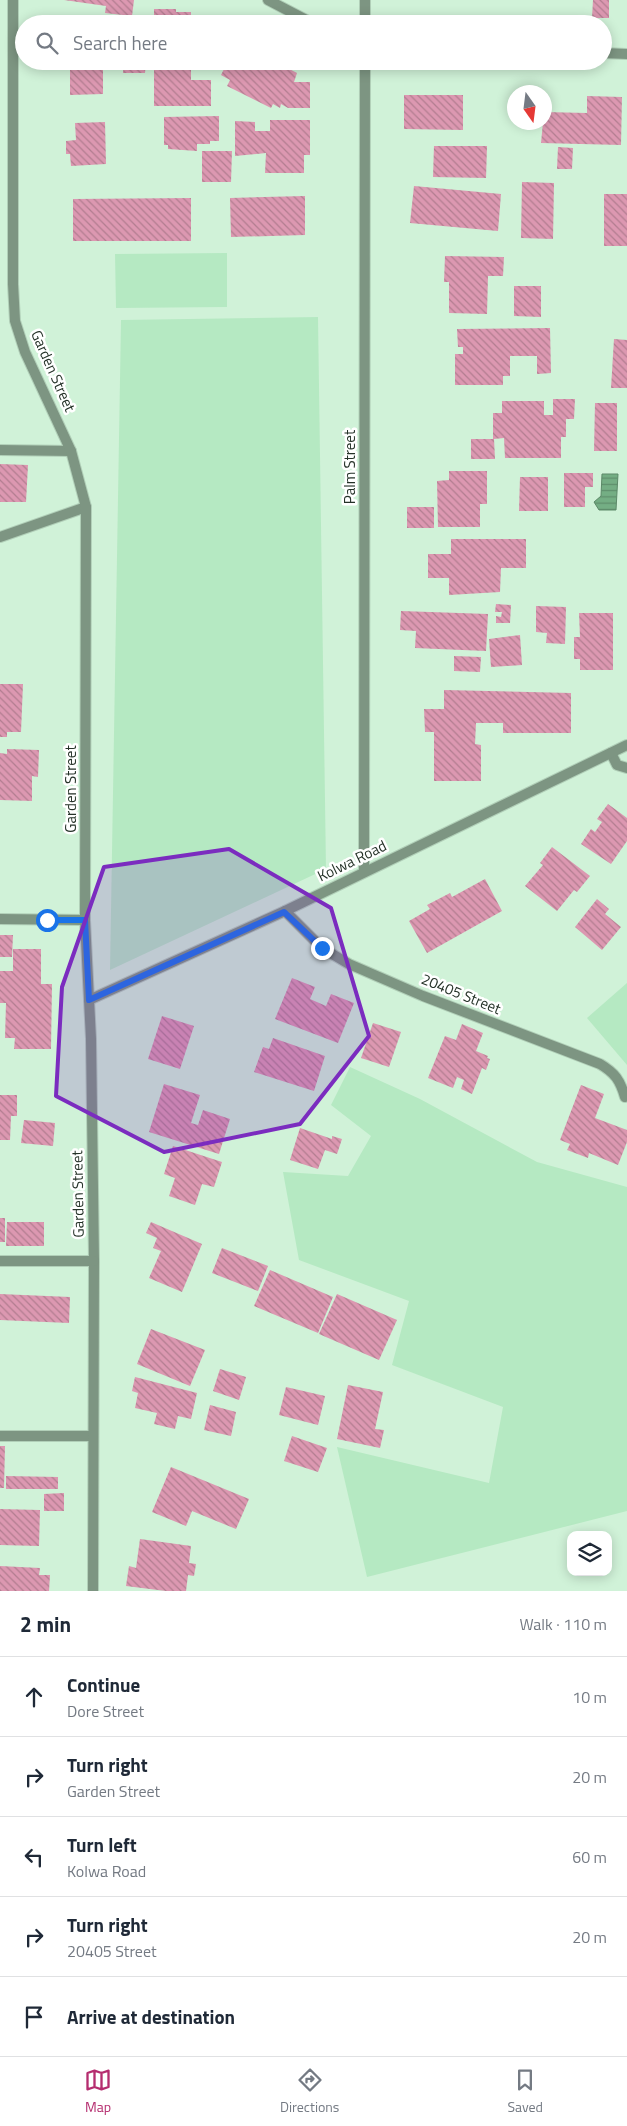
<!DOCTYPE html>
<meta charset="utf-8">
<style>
body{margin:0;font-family:"Titillium Web",sans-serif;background:#f6f6f7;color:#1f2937}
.controls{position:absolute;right:15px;bottom:15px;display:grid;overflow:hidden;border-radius:10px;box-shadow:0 2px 12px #0003}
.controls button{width:45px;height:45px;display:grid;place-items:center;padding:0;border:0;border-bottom:1px solid #e0e1e3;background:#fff;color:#1f2937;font:25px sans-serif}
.compass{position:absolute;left:507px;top:85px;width:45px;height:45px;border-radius:50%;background:#fff;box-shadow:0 2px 12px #0003;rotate:166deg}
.stop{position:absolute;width:15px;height:15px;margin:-11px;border:4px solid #1a73e8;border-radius:50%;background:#fff}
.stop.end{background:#1a73e8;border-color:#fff;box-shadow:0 1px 5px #0008}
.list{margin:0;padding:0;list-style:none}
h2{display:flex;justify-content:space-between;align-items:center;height:65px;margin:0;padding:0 20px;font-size:21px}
h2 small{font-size:16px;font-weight:400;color:#747a83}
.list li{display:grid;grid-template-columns:32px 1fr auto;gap:15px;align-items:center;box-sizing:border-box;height:80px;padding:0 20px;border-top:1px solid #e0e1e3}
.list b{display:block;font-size:19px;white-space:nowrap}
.list p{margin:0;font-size:16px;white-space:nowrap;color:#747a83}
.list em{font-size:16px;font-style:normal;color:#747a83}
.icon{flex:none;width:28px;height:28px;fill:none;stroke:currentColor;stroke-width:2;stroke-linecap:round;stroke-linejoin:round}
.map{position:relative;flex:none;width:627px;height:1591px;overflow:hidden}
.search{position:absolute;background:#fff;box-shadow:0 2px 12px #0003;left:15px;right:15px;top:15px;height:55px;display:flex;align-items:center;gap:12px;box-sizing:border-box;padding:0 18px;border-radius:28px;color:#747a83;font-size:19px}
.sheet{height:465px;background:#fff}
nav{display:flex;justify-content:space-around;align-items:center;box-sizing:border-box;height:70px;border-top:1px solid #e0e1e3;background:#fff;font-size:14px;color:#747a83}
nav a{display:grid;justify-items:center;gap:2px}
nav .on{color:#b52d6f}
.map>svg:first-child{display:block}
</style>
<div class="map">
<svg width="627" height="1591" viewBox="0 0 627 1591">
<defs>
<pattern id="water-rules" width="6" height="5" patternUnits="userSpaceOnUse" patternTransform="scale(1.25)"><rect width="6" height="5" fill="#74ae84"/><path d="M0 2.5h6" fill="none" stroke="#5f8e6c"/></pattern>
<pattern id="building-back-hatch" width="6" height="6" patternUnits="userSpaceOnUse" patternTransform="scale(1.25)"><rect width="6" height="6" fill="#dc98b1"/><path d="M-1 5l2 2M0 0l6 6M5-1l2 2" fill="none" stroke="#b27d90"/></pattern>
</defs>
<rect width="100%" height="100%" fill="#d0f2d8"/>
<g fill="#b5e9c2">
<polygon points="227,253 227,307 116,308 115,254"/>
<polygon points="318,317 326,869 110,970 121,320"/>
<polygon points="627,983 627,1065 587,1018"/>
<polygon points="350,1067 420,1099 537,1162 627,1187 627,1511 367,1577 337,1447 489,1483 503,1407 392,1365 409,1301 299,1260 283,1172 348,1176 371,1136 331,1105"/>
</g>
<polygon fill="url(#water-rules)" stroke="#5c8968" points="602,474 618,474 616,510 599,510 594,502 601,496"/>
<g fill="url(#building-back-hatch)">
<polygon points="64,0 134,0 132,16 105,13 106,6"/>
<polygon points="593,0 609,0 609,18 592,18"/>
<polygon points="154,9 176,9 176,12 191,12 191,24 154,24"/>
<polygon points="70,61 103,61 103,94 70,95"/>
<polygon points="124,61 146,61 145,73 123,73"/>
<polygon points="154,61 191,61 191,80 211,80 211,106 154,106"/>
<polygon points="228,61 274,61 297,73 294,82 310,82 310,108 288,108 281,104 280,108 273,104 271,108 227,86 230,80 221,75"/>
<polygon points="404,95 463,95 463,130 404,129"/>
<polygon points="587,96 622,97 621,145 541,143 544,112 587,113"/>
<polygon points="219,116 219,141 210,141 210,144 197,144 197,151 168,149 168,145 164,145 164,117"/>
<polygon points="270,120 310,120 310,155 304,155 304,173 265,173 266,153 235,156 235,121 255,122 255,131 270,131"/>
<polygon points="105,122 106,164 71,166 70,154 66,154 66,141 76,140 75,123"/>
<polygon points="434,146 487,146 486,178 433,177"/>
<polygon points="558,147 573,148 572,169 557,169"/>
<polygon points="202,151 232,151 231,182 202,182"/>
<polygon points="522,182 554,183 553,239 521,238"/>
<polygon points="414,186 501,194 498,231 410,223"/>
<rect x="604" y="194" width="23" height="52"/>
<polygon points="305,196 305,235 231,237 230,198"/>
<polygon points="191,198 191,241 73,241 73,199"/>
<polygon points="445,256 504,257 503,276 488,276 487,314 449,313 449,282 444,282"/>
<polygon points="514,286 541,286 541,317 514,316"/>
<polygon points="550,328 551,373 537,374 537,356 510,356 510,376 503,376 503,385 455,385 455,354 463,354 463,347 458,347 457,329"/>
<polygon points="614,339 627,340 627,388 611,388"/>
<polygon points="553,399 575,399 574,419 566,419 566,437 561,437 561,458 505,458 504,438 494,439 495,459 471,459 471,439 493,439 493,413 502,413 502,401 544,401 544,415 553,415"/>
<polygon points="595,403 617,403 617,451 594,451"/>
<polygon points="0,464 28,465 26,502 0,502"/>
<polygon points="449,471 487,471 487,504 480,504 480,527 438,527 437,481 449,480"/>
<polygon points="564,473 593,473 593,487 585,487 585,507 564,507"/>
<polygon points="520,477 548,477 548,511 519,511"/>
<rect x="407" y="507" width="27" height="21"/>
<polygon points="451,539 526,539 526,568 501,568 500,592 449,595 449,578 428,578 428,554 451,554"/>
<polygon points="496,604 511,605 510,623 496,623 496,616 501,617 502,612 495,612"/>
<polygon points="536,606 566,607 565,644 546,643 547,633 536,632"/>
<polygon points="401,611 488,614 486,651 415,648 416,631 400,630"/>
<polygon points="579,613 613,613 613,670 580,670 580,659 574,659 574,637 580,637"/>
<polygon points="520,635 522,665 491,667 489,639"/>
<polygon points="454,656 481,657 480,672 454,671"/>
<polygon points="0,684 23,684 21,732 7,732 7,737 0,737"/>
<polygon points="444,690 571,693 571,733 503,733 503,723 476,723 475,744 481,745 481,781 434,781 434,732 425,732 424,709 444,709"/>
<polygon points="7,749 39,750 38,777 32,776 32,801 0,800 0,753 7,754"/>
<polygon points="608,804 627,818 627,841 611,864 581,844 591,829 595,832 602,822 597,819"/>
<polygon points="552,847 590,876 577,892 574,890 557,911 525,886 543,865 540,863"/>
<polygon points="485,879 502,911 427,953 409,921 430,909 427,905 450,893 452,897"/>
<polygon points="597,899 609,909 605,914 621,927 602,950 575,927"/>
<polygon points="0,935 13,935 12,957 0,957"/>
<polygon points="13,949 41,949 41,984 52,984 51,1049 14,1049 15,1038 5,1038 6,1003 0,1003 0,971 13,971"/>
<polygon points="292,978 315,987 310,999 326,1006 331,994 354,1003 338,1043 275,1019"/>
<polygon points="162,1016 194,1026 180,1069 148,1059"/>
<polygon points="373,1023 401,1032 389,1067 361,1058"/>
<polygon points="462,1024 483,1033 476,1051 488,1056 487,1058 490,1059 486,1070 482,1068 472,1094 461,1089 464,1080 457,1077 453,1088 428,1078 445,1036 456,1040"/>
<polygon points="273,1038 325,1056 314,1091 254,1072 263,1047 269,1049"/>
<polygon points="164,1084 200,1095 191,1123 198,1125 203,1110 230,1119 219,1154 149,1132"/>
<polygon points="581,1085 604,1094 595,1118 627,1130 627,1142 618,1165 589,1153 588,1158 567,1150 570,1144 560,1140"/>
<polygon points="0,1095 17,1095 17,1116 11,1116 10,1140 0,1140"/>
<polygon points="24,1120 55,1123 53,1146 21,1143"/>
<polygon points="300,1128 332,1139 332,1136 342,1139 337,1154 325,1150 318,1169 290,1160"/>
<polygon points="173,1146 222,1162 214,1187 202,1184 195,1205 169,1196 175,1178 164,1174"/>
<rect x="0" y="1218" width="5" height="24"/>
<polygon points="7,1222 44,1222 44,1246 6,1246"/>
<polygon points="151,1222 202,1244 182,1292 149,1278 161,1251 153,1248 157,1238 146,1233"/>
<polygon points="222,1248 268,1266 258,1291 212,1273"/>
<polygon points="270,1270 333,1297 318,1333 254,1306"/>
<polygon points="0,1294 70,1297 69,1323 0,1320"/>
<polygon points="337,1294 397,1320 379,1360 319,1334"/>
<polygon points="151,1329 205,1350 190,1386 137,1364"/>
<polygon points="220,1369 246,1377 239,1400 213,1391"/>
<polygon points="135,1377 197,1393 191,1419 178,1416 175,1429 154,1424 157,1413 135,1408 138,1393 132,1391"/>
<polygon points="348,1385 383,1392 375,1429 384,1430 380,1448 337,1439"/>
<polygon points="286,1387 325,1396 318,1425 279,1415"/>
<polygon points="210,1405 236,1412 231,1436 204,1430"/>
<polygon points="292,1436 327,1448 318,1472 284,1461"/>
<polygon points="0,1446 5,1446 4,1488 0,1488"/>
<polygon points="171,1467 249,1499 236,1529 192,1511 186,1526 152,1512"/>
<polygon points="6,1476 58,1477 58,1489 6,1489"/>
<polygon points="64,1493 64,1511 44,1511 44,1494"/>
<polygon points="0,1509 40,1510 39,1546 0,1545"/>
<polygon points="140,1539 191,1546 189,1563 196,1564 194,1576 188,1575 186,1591 166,1591 126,1586 129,1566 136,1568"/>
<polygon points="0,1566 40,1568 39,1575 50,1575 49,1591 0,1591"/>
</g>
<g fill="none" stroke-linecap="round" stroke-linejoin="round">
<g stroke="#b1cfb8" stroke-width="12">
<g id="service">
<polyline points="0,450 71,451"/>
<polyline points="0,537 86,507"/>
<polyline points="0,1436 93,1436"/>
</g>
</g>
<g stroke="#b1cfb8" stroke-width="12">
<g id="minor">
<polyline points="13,0 13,284 15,321 25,352 71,451 86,507 85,920 91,1039 94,1261 93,1591"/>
<polyline points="268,0 314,24"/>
<polyline points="365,24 365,0"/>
<polyline points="603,53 627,54"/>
<polyline points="611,753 617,765 627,768"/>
<polyline points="364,872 365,61"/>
<path d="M285,911L322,948L349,964L423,996L600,1064C615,1073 620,1080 625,1097"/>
<polyline points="0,919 85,920"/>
<polyline points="89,1000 285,911 627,745"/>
<polyline points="0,1261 94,1261"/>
</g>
</g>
<use href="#service" stroke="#7d9582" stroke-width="10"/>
<use href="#minor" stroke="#7d9582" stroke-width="10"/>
</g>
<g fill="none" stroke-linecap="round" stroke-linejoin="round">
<polyline stroke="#1a73e8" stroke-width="6" points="47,920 85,920 89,1000 284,912 322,948"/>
</g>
<path fill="#7b2cbf" fill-opacity="0.2" stroke="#7b2cbf" stroke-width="4" stroke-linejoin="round" d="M229,849L331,908L369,1036L300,1124L164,1152L56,1096L62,987L104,867Z"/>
<g text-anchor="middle" stroke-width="5" stroke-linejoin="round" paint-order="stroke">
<g font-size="15" fill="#253228" stroke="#fff">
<text transform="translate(53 371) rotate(66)" y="5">Garden Street</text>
<text transform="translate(350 467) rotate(-90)" y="5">Palm Street</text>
<text transform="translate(71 789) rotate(-90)" y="5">Garden Street</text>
<text transform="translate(352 861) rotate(-26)" y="5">Kolwa Road</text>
<text transform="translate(461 994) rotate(22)" y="5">20405 Street</text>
<text transform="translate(78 1194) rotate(-91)" y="5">Garden Street</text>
</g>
</g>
</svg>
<div class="controls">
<button><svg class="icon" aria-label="layers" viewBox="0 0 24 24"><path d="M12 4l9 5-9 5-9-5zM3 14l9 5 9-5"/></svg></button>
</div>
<svg class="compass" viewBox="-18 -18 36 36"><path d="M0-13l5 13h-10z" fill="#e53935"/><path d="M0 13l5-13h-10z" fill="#747a83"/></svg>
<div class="stop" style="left:47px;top:920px"></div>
<div class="stop end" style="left:322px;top:948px"></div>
<div class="search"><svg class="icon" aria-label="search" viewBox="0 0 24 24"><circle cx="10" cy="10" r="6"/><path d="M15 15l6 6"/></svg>Search here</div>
</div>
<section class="sheet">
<h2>2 min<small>Walk · 110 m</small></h2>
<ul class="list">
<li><svg class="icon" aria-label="ahead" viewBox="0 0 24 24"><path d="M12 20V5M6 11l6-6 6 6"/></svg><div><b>Continue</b><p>Dore Street</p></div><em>10 m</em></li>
<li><svg class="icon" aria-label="right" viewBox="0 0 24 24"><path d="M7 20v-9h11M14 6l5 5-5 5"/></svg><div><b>Turn right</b><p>Garden Street</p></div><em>20 m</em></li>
<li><svg class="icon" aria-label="left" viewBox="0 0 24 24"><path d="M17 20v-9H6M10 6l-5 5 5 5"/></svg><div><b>Turn left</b><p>Kolwa Road</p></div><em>60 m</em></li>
<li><svg class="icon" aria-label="right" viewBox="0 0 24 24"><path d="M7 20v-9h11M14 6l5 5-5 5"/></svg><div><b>Turn right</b><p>20405 Street</p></div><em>20 m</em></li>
<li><svg class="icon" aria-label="arrive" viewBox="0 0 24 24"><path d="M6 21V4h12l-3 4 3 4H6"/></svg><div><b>Arrive at destination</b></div></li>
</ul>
</section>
<nav>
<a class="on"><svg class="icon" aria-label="map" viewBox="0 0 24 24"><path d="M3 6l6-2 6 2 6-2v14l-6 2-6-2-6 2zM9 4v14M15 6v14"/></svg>Map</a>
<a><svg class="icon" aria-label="directions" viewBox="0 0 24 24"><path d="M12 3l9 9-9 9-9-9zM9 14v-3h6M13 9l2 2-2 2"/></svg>Directions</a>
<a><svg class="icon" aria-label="saved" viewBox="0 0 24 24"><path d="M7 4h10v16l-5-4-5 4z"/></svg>Saved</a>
</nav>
